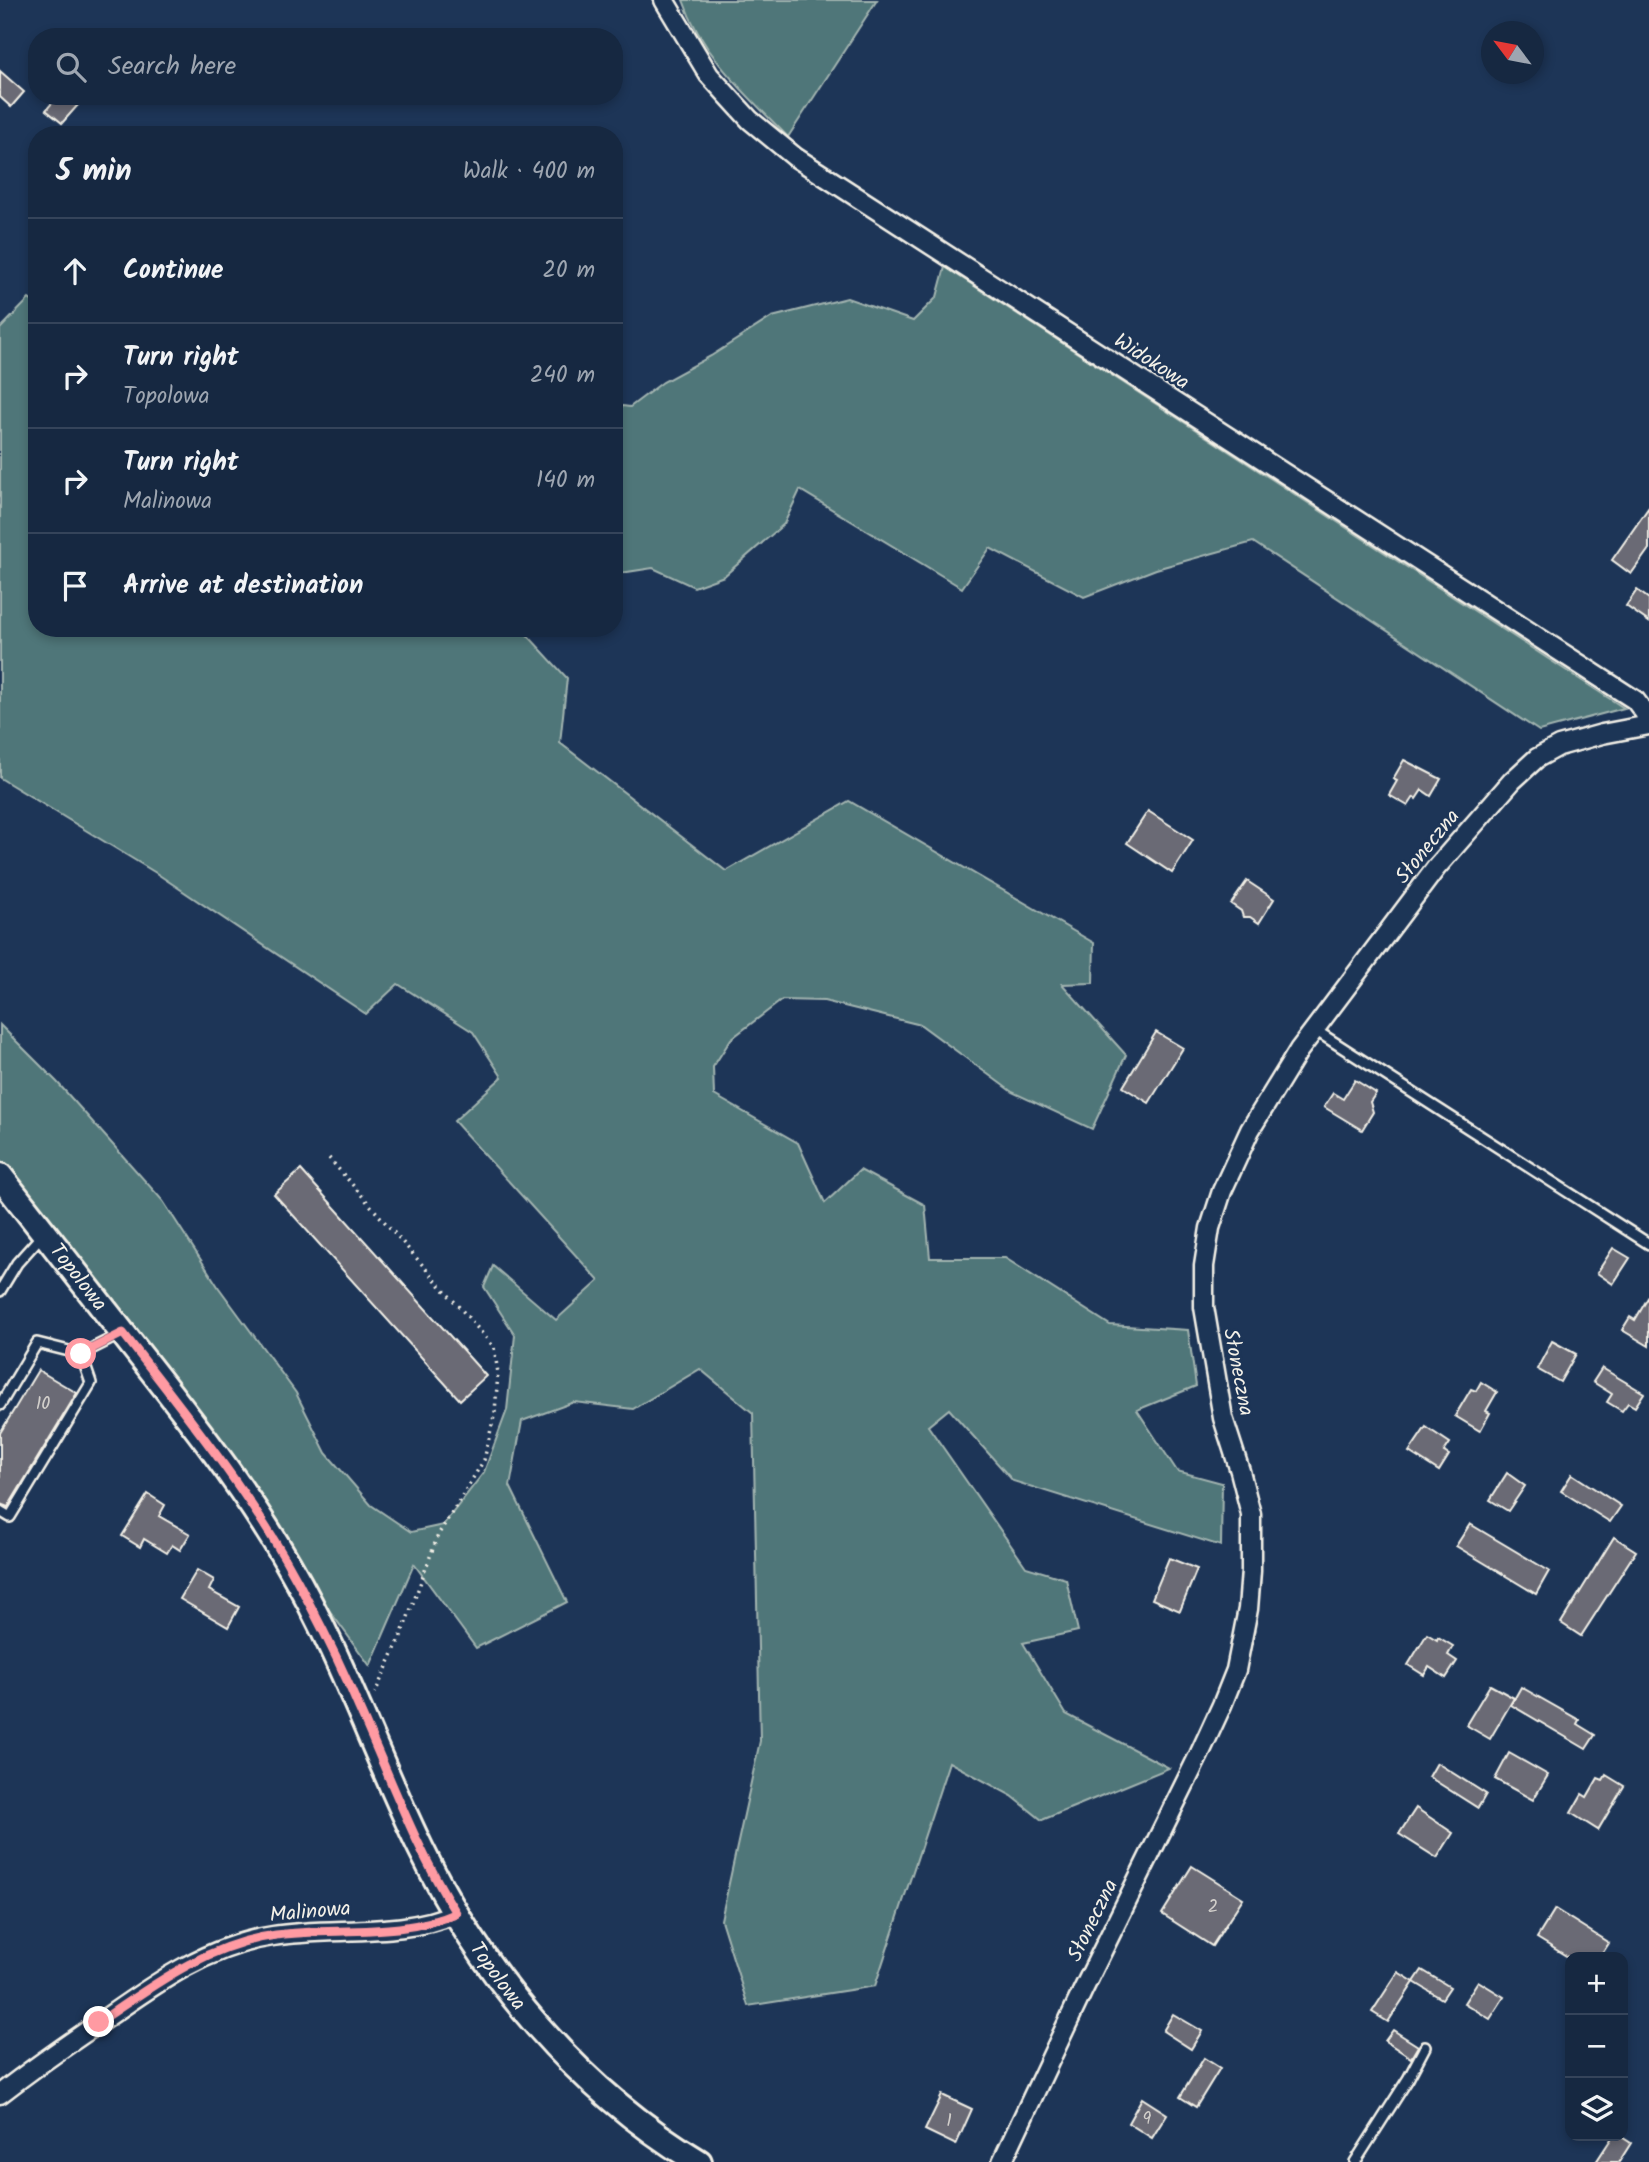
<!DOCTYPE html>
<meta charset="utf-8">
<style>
body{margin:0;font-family:Kalam,sans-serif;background:#1f3048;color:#f1f3f6}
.controls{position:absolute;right:21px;bottom:21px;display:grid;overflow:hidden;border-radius:14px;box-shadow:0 4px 10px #0003}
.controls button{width:63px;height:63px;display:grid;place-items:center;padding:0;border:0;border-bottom:2px solid #35445a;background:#162841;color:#f1f3f6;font:35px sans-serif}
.compass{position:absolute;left:1481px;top:21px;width:63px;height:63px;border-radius:50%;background:#162841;box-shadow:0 4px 10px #0003;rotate:302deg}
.stop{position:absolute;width:21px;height:21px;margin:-16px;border:5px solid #ff9aa2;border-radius:50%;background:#fff}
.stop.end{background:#ff9aa2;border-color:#fff;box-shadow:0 2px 7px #0008}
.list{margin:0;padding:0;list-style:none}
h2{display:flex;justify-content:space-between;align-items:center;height:91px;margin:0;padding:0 28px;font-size:30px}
h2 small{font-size:23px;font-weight:400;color:#9ea6b1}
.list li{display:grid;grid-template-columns:46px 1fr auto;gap:21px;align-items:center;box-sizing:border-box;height:105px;padding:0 28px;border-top:2px solid #35445a}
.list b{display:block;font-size:26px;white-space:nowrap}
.list p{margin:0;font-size:23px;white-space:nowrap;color:#9ea6b1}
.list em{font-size:23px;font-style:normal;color:#9ea6b1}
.icon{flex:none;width:38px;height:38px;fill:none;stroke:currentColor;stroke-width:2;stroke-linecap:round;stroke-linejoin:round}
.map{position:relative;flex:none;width:1649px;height:2162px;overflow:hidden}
.search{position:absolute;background:#162841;box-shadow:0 4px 10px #0003;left:28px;top:28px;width:595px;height:77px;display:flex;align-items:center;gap:18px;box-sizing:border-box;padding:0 24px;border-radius:28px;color:#9ea6b1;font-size:26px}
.panel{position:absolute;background:#162841;box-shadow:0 4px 10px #0003;left:28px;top:126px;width:595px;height:511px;border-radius:28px}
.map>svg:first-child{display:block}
</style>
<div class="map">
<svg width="1649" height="2162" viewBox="0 0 1649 2162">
<rect width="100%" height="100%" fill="#1d3557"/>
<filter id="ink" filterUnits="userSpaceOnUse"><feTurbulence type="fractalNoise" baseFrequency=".0143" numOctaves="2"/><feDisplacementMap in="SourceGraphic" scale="14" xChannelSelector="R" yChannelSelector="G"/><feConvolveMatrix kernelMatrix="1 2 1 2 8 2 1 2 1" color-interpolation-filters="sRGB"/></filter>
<g filter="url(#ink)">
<g fill="#507679" stroke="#a2b4b0" stroke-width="2">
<path d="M683,0H877L788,137C748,96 702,56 683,0Z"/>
<polygon points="945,267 1624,708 1539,731 1253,542 1156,569 1084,597 990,548 962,588 800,490 784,524 724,576 694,587 653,568 614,574 614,405 630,407 663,382 711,356 772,317 847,298 913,321 937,297"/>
<polygon points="29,299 37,305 37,628 521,628 567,678 560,743 726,871 849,801 1094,943 1093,983 1062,984 1126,1055 1092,1129 1012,1092 921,1025 824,1001 782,1000 731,1039 713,1067 714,1095 798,1143 825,1203 860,1170 925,1205 930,1258 1005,1258 1110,1325 1188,1330 1196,1386 1137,1410 1177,1471 1222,1483 1221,1546 1013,1481 949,1409 928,1426 1026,1567 1066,1579 1078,1631 1023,1643 1066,1714 1169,1768 1042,1820 1012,1796 949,1762 875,1986 748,2006 721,1920 760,1741 753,1413 700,1369 633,1409 574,1402 522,1421 510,1486 567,1602 476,1648 414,1564 370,1666 0,1160 0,1025 57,1082 163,1201 219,1288 296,1393 326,1453 371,1505 411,1532 443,1525 484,1472 507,1410 515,1335 484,1287 493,1266 556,1320 599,1281 454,1121 502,1077 473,1032 398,984 366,1014 156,873 0,778 0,329"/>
</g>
<g fill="#6a6a74" stroke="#f4f1e8" stroke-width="2">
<polygon points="0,71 24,92 11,107 0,97"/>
<polygon points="58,96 86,96 62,123 46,110"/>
<polygon points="1649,507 1649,549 1631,574 1612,560"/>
<polygon points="1637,590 1649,599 1649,622 1626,606"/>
<polygon points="1404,760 1441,779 1431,796 1422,790 1416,799 1414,797 1408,806 1389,795 1397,781 1393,779"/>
<polygon points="1148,811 1193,840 1172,873 1127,843"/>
<polygon points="1247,881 1274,899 1259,923 1250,917 1243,917 1241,911 1231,904"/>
<polygon points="1156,1032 1183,1048 1149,1103 1123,1087"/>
<polygon points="1355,1080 1376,1093 1370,1102 1373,1112 1362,1130 1324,1107 1333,1093 1343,1099"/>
<polygon points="301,1170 486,1376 460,1400 274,1194"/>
<polygon points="1613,1248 1630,1258 1613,1284 1597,1273"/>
<polygon points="1649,1296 1649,1346 1622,1330 1630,1317 1635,1320"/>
<polygon points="1552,1341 1576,1354 1560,1382 1537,1369"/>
<polygon points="1602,1368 1644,1393 1635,1407 1628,1403 1622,1411 1607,1402 1612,1394 1593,1382"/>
<polygon points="38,1370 77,1393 8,1507 0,1504 0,1433"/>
<polygon points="1481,1382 1497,1392 1486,1411 1490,1413 1480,1431 1455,1416 1471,1389 1476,1391"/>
<polygon points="1426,1427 1450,1443 1444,1452 1449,1455 1439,1471 1409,1452"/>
<polygon points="1507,1473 1525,1486 1508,1511 1490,1500"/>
<polygon points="1572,1474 1621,1506 1610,1522 1561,1491"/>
<polygon points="148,1494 165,1505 159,1516 190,1534 180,1550 172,1545 167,1553 144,1539 140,1547 122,1536"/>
<polygon points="1470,1524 1549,1571 1536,1594 1456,1546"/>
<polygon points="1614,1537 1636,1551 1581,1636 1561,1623"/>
<polygon points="1169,1558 1197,1569 1180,1611 1152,1599"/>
<polygon points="197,1570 214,1580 209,1590 239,1607 228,1627 180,1599"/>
<polygon points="1427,1634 1437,1640 1438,1637 1453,1646 1448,1655 1457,1661 1446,1678 1429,1667 1424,1675 1408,1665"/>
<polygon points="1490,1685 1514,1698 1490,1739 1466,1725"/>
<polygon points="1521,1687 1579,1720 1577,1724 1595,1735 1586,1749 1511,1705"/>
<polygon points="1509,1753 1548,1775 1533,1800 1495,1779"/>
<polygon points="1437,1763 1486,1794 1478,1808 1429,1777"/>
<polygon points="1606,1775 1624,1786 1598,1830 1571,1813 1582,1794 1587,1797 1598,1778 1603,1780"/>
<polygon points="1416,1808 1453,1833 1437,1858 1399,1834"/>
<polygon points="1192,1866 1243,1898 1212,1946 1162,1914"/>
<polygon points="1555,1909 1609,1943 1600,1957 1568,1957 1537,1938"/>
<polygon points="1422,1970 1450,1987 1442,1999 1414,1982"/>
<polygon points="1398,1972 1414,1982 1388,2022 1372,2012"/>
<polygon points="1478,1981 1504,1997 1490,2019 1464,2003"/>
<polygon points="1173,2014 1202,2031 1191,2049 1163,2031"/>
<polygon points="1393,2030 1418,2046 1411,2058 1385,2041"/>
<polygon points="1204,2058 1220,2068 1196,2107 1180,2097"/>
<polygon points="942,2095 972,2109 956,2145 925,2130"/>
<polygon points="1142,2098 1167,2114 1152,2138 1128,2123"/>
<polygon points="1613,2136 1620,2136 1631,2143 1619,2162 1596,2162"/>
</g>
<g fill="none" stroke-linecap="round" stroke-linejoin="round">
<g stroke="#f4f1e8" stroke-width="14">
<g id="lane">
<polyline points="1315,1030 1649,1244"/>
<polyline points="0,1291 17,1263 43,1234"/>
<polyline points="0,1405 37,1343 81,1354 121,1334"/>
<polyline points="0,1511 10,1517 91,1383 81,1354"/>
<polyline points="1355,2162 1408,2079 1425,2047"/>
</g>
</g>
<g stroke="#f4f1e8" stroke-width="23">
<g id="street">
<polyline points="664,0 709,75 750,120 795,157 1635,700 1644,712 1649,724"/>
<path d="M0,2094C32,2069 65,2046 99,2023C153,1985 206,1946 273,1936C333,1926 401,1938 456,1913"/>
<polyline points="1002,2162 1083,1990 1199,1755 1222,1705 1236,1670 1248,1609 1251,1571 1251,1514 1240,1471 1223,1418 1204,1307 1204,1266 1210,1228 1222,1191 1250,1130 1299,1050 1436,868 1512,781 1537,758 1559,746 1602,734 1649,725"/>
</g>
</g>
<g stroke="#f4f1e8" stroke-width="30">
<g id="secondary">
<path id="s1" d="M0,1176C44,1232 88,1289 132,1345C188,1416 244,1487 289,1565C342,1656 375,1755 421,1849C482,1975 578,2090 699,2162"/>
</g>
</g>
<polyline stroke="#f4f1e8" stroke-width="3.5" stroke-dasharray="2 5" stroke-linecap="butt" points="329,1158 494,1347 498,1373 495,1412 484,1460 438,1535 401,1636 375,1693"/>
<use href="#lane" stroke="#1d3557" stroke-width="9"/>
<use href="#street" stroke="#1d3557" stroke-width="18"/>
<use href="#secondary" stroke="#1d3557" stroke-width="24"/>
</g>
</g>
<g fill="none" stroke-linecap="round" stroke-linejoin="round" filter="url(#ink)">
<path stroke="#ff9aa2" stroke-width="9" d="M81,1354L123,1333C190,1419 260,1505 309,1603C327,1637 344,1672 359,1708C390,1777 416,1849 456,1913C402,1938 334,1927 276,1935C208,1944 153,1985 99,2022"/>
</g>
<g text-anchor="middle" stroke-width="5" stroke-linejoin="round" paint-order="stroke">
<g font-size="18" fill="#d2cfcb">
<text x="43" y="1409">10</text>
<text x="1213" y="1912">2</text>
<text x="1147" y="2124">9</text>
<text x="949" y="2126">1</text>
</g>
<g font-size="21" fill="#f4f1e8" stroke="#1d3557">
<text transform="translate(1152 361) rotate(33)" y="7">Widokowa</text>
<text transform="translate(1427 846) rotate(-51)" y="7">Słoneczna</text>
<text dy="7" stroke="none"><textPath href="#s1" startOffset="128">Topolowa</textPath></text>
<text transform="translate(1239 1372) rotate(79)" y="7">Słoneczna</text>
<text transform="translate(310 1911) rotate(-5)" y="7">Malinowa</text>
<text transform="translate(1092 1920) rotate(-64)" y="7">Słoneczna</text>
<text dy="7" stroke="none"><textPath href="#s1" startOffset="947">Topolowa</textPath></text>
</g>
</g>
</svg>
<div class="controls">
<button>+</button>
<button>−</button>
<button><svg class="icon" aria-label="layers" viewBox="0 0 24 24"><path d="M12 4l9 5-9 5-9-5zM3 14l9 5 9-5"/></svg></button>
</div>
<svg class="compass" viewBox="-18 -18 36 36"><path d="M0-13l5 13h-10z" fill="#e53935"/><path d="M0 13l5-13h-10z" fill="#9ea6b1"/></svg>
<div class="stop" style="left:81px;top:1354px"></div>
<div class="stop end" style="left:99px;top:2022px"></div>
<div class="search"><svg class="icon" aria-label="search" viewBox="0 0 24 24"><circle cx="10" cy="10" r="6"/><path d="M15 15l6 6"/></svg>Search here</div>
<section class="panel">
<h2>5 min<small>Walk · 400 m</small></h2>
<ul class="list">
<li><svg class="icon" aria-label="ahead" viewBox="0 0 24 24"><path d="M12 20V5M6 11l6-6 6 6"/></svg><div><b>Continue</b></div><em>20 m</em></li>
<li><svg class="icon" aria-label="right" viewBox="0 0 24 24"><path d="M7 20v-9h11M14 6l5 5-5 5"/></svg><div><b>Turn right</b><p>Topolowa</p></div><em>240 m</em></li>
<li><svg class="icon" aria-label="right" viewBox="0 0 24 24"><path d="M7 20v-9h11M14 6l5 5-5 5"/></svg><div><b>Turn right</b><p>Malinowa</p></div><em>140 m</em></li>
<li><svg class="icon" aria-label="arrive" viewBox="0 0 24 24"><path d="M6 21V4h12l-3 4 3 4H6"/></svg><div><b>Arrive at destination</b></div></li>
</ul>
</section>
</div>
